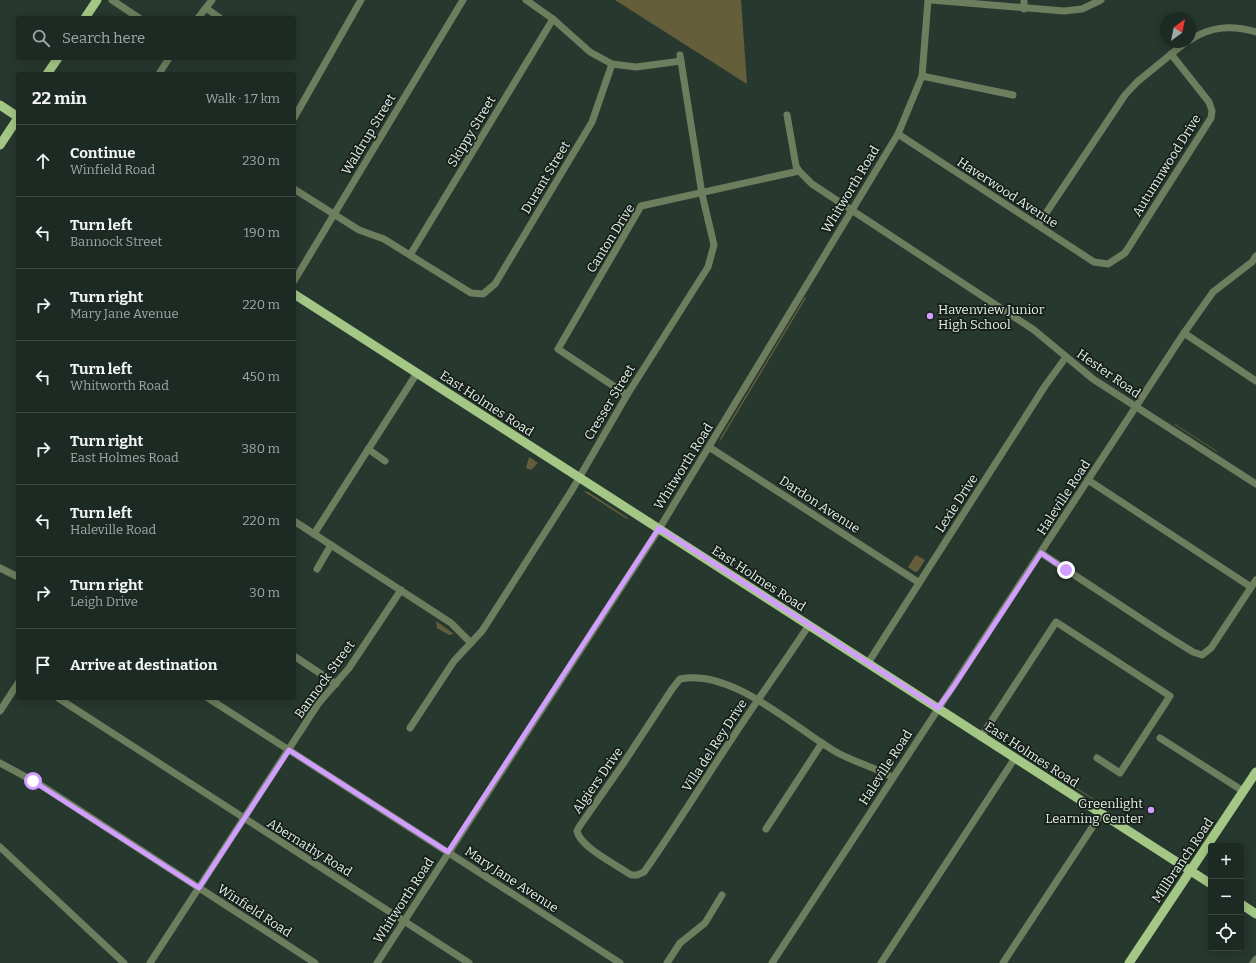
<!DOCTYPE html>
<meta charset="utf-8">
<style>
body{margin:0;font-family:Bitter,serif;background:#2a3630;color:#f1f3f6}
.controls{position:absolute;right:12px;bottom:12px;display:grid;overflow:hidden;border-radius:4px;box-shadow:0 2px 10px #0003}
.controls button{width:36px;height:36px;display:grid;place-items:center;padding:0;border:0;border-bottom:1px solid #3b4641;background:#1d2a23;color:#f1f3f6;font:20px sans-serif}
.compass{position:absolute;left:1160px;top:12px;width:36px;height:36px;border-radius:50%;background:#1d2a23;box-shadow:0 2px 10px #0003;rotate:33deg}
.stop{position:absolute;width:12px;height:12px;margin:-9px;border:3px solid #d19dfe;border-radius:50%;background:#fff}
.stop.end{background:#d19dfe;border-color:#fff;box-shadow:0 1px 4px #0008}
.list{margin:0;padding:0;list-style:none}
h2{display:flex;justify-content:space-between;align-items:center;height:52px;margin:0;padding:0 16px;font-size:17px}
h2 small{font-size:13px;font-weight:400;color:#a0a7a6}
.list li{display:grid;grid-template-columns:26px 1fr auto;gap:12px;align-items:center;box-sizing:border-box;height:72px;padding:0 16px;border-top:1px solid #3b4641}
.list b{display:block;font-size:15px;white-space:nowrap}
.list p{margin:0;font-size:13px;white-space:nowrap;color:#a0a7a6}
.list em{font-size:13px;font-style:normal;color:#a0a7a6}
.icon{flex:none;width:22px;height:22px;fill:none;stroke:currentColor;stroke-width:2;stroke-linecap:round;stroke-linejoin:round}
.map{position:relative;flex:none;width:1256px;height:963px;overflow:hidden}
.search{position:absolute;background:#1d2a23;box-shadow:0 2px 10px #0003;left:16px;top:16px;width:280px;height:44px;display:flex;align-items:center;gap:10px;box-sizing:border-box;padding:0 14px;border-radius:4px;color:#a0a7a6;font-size:15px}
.panel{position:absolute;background:#1d2a23;box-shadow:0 2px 10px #0003;left:16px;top:72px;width:280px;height:628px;border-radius:4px}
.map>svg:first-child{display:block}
</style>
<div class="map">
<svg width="1256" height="963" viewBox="0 0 1256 963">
<rect width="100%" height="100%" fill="#27382f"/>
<g fill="#645f3a">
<polygon points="615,0 741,0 747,84"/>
<polygon points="805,297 806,298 719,443 721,437"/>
<polygon points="1175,424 1217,451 1217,452 1175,425"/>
<polygon points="529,457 538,463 531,470 526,468"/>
<polygon points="583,491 588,492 628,518 627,519"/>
<polygon points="916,555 925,560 918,571 915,572 908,567"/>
<polygon points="436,621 454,634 449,635 437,628"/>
<polygon points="1051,771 1100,803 1100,804 1050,772"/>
</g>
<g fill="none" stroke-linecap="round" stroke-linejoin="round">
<g stroke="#6d7e5e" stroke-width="7">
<polyline points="112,0 139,18"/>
<polyline points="526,0 553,19 590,52 612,64 636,67 681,61"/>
<polyline points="931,0 1064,11 1082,9 1101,0"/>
<polyline points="206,8 220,18"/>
<polyline points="1024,9 1024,0"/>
<polyline points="198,18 212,0"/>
<path d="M1190,40C1211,26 1232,25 1256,32"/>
<polyline points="159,74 169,58"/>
<polyline points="922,76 1013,95"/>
<polyline points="787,115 796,166 799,171 812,184 1034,330 1093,379 1256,484"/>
<polyline points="294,118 361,0"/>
<polyline points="898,134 1094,262 1108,264 1125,253 1211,118 1212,111 1209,102 1171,54"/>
<polyline points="294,189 359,230 384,239 471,293 483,294 495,284 592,122 612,64"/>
<polyline points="1038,225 1125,95 1137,82 1186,42"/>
<polyline points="410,255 553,19"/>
<polyline points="294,281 463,0"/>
<polyline points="1184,333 1256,381"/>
<polyline points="627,395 558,349 641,206 799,171"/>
<polyline points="709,447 918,582"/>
<polyline points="368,449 385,461"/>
<polyline points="1088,480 1251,587"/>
<polyline points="294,521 451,623 471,643"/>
<polyline points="314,534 417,373"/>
<polyline points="1041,553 1164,634 1193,652 1202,655 1211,648 1256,580"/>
<polyline points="0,568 18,577"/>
<polyline points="317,569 331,545"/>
<path d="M809,625C784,663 758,699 733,737C703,782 675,828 644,872L637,875H631C617,865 580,847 577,831L579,827L623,764L672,689L680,679C732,668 793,727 836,752C854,762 874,767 892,777"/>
<polyline points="294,656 336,684"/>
<polyline points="868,663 1045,386 1066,357"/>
<polyline points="58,698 469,963"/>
<polyline points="208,698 620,963"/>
<polyline points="0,711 18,683"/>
<polyline points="410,728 454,661 482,631 500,603 572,490 627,395 708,267 714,245 702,194 680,55"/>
<polyline points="981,737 1056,622 1170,696 1120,773 1097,758"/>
<polyline points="1160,738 1243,791"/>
<polyline points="0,763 39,784 315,963"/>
<polyline points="766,829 822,743"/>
<polyline points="0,847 124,963"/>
<polyline points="150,963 318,704 349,668 401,590"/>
<polyline points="377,963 659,529 898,134 922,76 928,0"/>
<polyline points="667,963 680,943 705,923 722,895"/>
<polyline points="772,963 1184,333 1213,292 1252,262 1256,256"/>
<polyline points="881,963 1015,758"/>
<polyline points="1003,963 1101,814"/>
<polyline points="1253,963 1256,959"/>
</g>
<g stroke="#a4c785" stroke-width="9">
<polyline points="85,18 97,0"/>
<polyline points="47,74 58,58"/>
<polyline points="0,105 18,117"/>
<polyline points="0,145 18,118"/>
<polyline points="294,294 1211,884"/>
<polyline points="1241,904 1256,914"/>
<polyline points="1129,963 1256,772"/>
</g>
</g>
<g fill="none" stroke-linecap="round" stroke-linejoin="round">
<polyline stroke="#d19dfe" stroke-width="5" points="33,781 199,888 289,750 448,852 659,528 938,708 954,686 1041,553 1066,570"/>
</g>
<g fill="#d19dfe" stroke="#161e19" stroke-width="1.5">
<circle cx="930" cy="316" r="4"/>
<circle cx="1151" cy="810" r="4"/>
</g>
<g text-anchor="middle" stroke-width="3.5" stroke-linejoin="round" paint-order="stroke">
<g font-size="13" fill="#e3eee7" stroke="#161e19">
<text transform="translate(471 131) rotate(-59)" y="5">Skippy Street</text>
<text transform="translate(368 134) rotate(-59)" y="5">Waldrup Street</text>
<text transform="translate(1166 165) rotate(-58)" y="5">Autumnwood Drive</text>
<text transform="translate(545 177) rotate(-59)" y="5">Durant Street</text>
<text transform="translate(850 189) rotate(-59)" y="5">Whitworth Road</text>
<text transform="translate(1008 192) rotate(33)" y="5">Haverwood Avenue</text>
<text transform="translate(610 238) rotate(-58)" y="5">Canton Drive</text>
<text transform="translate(1109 373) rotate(35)" y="5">Hester Road</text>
<text transform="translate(609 402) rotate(-59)" y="5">Cresser Street</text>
<text transform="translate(487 403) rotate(33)" y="5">East Holmes Road</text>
<text transform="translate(683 466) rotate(-58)" y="5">Whitworth Road</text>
<text transform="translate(1063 497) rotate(-57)" y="5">Haleville Road</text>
<text transform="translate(956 503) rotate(-57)" y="5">Lexie Drive</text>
<text transform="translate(820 504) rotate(33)" y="5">Dardon Avenue</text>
<text transform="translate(759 578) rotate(33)" y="5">East Holmes Road</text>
<text transform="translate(324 679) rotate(-54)" y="5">Bannock Street</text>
<text transform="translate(714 745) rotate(-57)" y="5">Villa del Rey Drive</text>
<text transform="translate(1032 754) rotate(33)" y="5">East Holmes Road</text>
<text transform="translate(885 767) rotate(-57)" y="5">Haleville Road</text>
<text transform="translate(597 780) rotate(-55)" y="5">Algiers Drive</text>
<text transform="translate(310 847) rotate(32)" y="5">Abernathy Road</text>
<text transform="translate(1182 860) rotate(-56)" y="5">Millbranch Road</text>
<text transform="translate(512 879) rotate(33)" y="5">Mary Jane Avenue</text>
<text transform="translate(403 900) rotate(-57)" y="5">Whitworth Road</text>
<text transform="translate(255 910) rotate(33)" y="5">Winfield Road</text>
</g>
<g font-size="13" fill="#e3eee7" stroke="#161e19" text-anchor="start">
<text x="938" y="314">Havenview Junior<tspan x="938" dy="15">High School</tspan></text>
<text x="1143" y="808" text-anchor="end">Greenlight<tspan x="1143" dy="15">Learning Center</tspan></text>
</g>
</g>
</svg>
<div class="controls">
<button>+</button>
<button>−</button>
<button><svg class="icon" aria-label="locate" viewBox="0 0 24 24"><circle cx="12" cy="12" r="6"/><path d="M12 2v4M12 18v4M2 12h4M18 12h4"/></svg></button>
</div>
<svg class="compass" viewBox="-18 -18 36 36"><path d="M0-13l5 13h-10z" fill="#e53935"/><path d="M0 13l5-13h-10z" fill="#a0a7a6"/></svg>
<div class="stop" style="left:33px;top:781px"></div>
<div class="stop end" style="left:1066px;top:570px"></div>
<div class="search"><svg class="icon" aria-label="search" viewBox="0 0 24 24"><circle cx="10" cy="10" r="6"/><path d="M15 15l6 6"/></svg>Search here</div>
<section class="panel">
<h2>22 min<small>Walk · 1.7 km</small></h2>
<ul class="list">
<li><svg class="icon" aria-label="ahead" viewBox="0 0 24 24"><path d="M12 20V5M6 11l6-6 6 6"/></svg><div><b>Continue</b><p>Winfield Road</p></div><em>230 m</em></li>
<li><svg class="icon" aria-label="left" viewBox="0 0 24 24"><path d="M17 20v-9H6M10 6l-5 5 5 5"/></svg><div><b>Turn left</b><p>Bannock Street</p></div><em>190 m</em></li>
<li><svg class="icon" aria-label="right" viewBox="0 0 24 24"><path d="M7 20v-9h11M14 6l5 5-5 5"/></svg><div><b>Turn right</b><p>Mary Jane Avenue</p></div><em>220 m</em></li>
<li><svg class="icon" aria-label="left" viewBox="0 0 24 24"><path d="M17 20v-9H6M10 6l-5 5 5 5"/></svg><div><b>Turn left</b><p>Whitworth Road</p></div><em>450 m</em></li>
<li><svg class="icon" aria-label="right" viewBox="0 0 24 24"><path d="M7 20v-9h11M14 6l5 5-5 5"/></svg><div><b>Turn right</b><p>East Holmes Road</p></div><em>380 m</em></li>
<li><svg class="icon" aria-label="left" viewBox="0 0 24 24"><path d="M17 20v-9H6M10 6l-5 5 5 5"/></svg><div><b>Turn left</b><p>Haleville Road</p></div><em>220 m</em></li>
<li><svg class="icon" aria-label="right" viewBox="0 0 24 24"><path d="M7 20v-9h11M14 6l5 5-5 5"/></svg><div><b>Turn right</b><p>Leigh Drive</p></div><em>30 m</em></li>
<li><svg class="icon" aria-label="arrive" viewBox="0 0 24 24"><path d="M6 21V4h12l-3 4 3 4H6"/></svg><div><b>Arrive at destination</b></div></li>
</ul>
</section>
</div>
